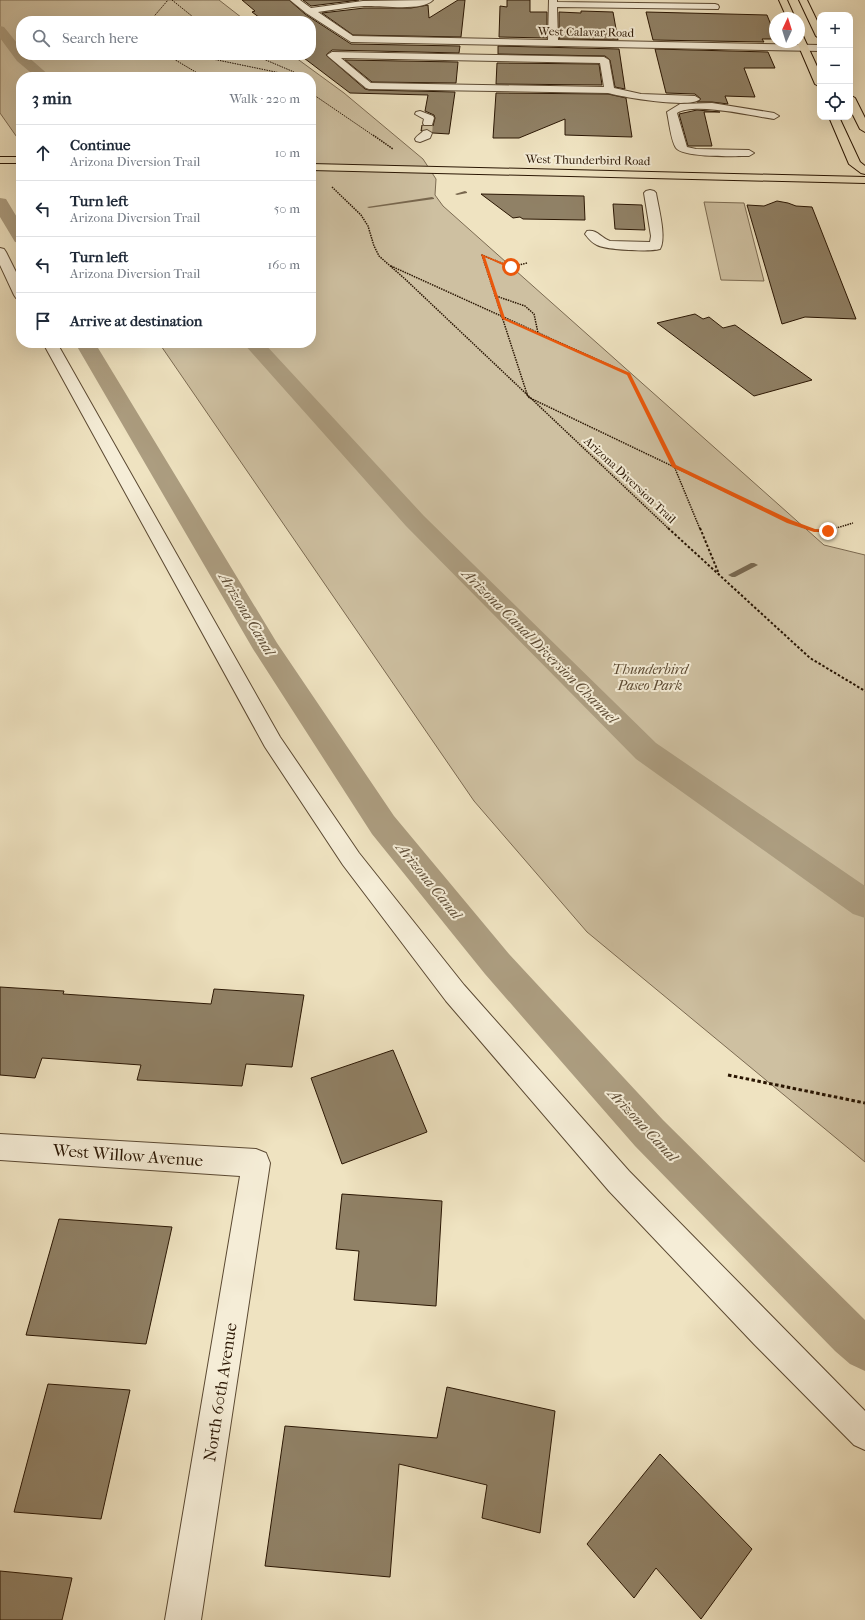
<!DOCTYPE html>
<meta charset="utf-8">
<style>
body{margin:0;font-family:"IM FELL French Canon",serif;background:#f2f2f3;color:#1f2937}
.controls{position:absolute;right:12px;top:12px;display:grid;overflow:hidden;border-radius:8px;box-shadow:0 4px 16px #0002}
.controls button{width:36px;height:36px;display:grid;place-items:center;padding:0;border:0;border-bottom:1px solid #e0e1e3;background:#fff;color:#1f2937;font:20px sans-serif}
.compass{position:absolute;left:769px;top:12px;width:36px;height:36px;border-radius:50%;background:#fff;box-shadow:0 4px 16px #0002;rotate:4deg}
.stop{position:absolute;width:12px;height:12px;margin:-9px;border:3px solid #ea580c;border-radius:50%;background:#fff}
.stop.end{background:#ea580c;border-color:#fff;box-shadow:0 1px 4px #0008}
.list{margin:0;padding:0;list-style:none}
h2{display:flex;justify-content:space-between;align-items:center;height:52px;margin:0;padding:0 16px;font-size:17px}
h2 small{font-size:13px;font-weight:400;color:#747a83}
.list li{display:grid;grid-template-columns:26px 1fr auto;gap:12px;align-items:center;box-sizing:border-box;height:56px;padding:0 16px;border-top:1px solid #e0e1e3}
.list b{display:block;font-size:15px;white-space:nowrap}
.list p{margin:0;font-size:13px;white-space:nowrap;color:#747a83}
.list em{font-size:13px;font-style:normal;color:#747a83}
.icon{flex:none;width:22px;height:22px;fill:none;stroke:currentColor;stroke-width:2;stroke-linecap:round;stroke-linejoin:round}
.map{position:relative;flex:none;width:865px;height:1620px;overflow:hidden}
.search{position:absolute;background:#fff;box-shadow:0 4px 16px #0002;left:16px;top:16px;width:300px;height:44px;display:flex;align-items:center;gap:10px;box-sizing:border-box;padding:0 14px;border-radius:16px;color:#747a83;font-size:15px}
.panel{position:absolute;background:#fff;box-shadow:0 4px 16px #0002;left:16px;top:72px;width:300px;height:276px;border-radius:16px}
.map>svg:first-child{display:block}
</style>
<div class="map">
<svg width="865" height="1620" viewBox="0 0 865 1620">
<rect width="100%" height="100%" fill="#efe3c1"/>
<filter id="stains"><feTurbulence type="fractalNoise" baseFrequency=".005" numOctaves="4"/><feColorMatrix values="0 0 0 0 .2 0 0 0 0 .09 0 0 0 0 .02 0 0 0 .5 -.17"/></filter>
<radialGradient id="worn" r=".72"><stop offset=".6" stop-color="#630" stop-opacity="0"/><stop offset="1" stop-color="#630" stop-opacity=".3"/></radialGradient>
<g fill="#cec0a1" stroke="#7c6b52">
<polygon points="0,0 219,0 246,21 21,21 21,55 292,55 344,93 423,159 436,179 435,195 443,206 824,545 865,555 865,1162 587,932 474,801 159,343 311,343 311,77 21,77 21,143 0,113"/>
<polygon points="704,202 744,203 764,281 721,280"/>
</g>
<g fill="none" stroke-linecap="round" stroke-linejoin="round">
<g fill="#78674e" fill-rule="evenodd">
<polygon points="37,55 49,55 22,59 20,58"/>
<polygon points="465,191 467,192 467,193 457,195 455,194"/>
<polygon points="432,197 434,198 434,199 369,208 367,207"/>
<polygon points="751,563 754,563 758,565 735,577 732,577 728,575"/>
</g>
<g fill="#ac9d80" fill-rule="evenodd">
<polygon points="0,26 4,27 21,48 21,55 26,55 51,77 36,77 17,61 0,38"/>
<polygon points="0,198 6,199 21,224 21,243 15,242 0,217"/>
<polygon points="75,343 95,343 277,643 394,816 509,954 663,1120 865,1320 865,1371 850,1364 835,1351 635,1146 485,974 372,834 253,649"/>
<polygon points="243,343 264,343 424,516 656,743 865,886 865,918 853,914 636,759 406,526"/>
</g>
</g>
<g fill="#908166" stroke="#2a1603">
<polygon points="242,0 289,0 305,14 351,44 460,46 459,53 332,50 326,55 365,89 369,90 455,92 449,134 433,133 427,129 421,131 422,125 424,126 433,126 435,118 434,115 425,111 428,95 350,93 300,55 311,55 311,21 264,21 252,12 255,11"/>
<polygon points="303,0 359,0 311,6"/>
<polygon points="458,0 465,0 461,37 353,35 322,13 364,8 411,8 428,5 429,18"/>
<polygon points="507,0 530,0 530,12 547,12 547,38 499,37 500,6 507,7"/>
<polygon points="581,11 613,12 618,40 559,39 559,12 581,13"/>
<polygon points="646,12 767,15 775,35 775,39 762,39 764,42 653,40"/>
<polygon points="498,46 619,49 625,89 615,87 610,60 605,56 498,54"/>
<polygon points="655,49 768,52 775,68 744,68 755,97 725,96 728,104 712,102 697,102 701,99 695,94 666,93"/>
<polygon points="345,60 458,62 456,83 372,82"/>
<polygon points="497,63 599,64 602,85 496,84"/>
<polygon points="496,93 608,94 626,98 632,137 565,135 565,119 519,138 493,138"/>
<polygon points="697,110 720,112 704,112 712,146 688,146 679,114"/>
<polygon points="481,194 584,196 585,220 523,219 520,217 513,218"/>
<polygon points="777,201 788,203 796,206 812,207 856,319 805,317 782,324 747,205 764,206"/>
<polygon points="613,204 642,205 645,230 615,229"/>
<polygon points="695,314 703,319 709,317 723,328 735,325 812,380 754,396 657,323"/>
<polygon points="0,987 64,991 63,994 211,1004 214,989 304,995 292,1067 246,1064 242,1086 137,1080 141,1065 42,1058 35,1078 0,1075"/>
<polygon points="393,1050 427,1132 342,1164 311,1078"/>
<polygon points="342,1194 442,1201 436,1306 354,1300 359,1251 336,1249"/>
<polygon points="59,1219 172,1227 146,1344 26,1335"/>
<polygon points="48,1384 130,1390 101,1519 14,1512"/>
<polygon points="447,1387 555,1411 540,1533 482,1518 487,1485 399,1464 390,1577 265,1566 285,1426 437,1438"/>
<polygon points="660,1454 752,1549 701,1619 656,1568 634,1598 587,1544"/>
<polygon points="0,1571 72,1578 62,1620 0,1620"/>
</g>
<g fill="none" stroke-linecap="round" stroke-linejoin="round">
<polyline stroke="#d1c4a4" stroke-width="10" stroke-dasharray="10 4.5" stroke-linecap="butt" points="427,133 428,123"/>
<g stroke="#5b4932" stroke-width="2">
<g id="minor">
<path d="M290,0H300L311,8L363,1L433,0C422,12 380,5 364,6C348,7 333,10 318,12L353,36L548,40L549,0H557V2L715,4L718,5L719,7L718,9L557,7L558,40L820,45V51L351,42L306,13Z"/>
<path d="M332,52L604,57L609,60L614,88L641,94L695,96L700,99C691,109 622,97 608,93L369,89L366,88L329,57L327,55ZM341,58L600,63L604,87L371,83Z"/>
<path d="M712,103L774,113L779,116L774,119C752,116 695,102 677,113L687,147L696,149L749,150L754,153L749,156C735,156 684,158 676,148C671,141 669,121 667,112L680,104Z"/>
<polygon points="420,111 433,116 434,118 432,125 424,125 423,123 424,119 415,114 416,112"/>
<path d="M427,130L432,133L430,138L420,142L416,141L415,139C417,135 421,134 423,131Z"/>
<path d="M650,190L654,191L656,193C658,206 667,238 660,249C649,252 607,250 597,245C592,243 588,238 585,234L587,231C597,229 601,238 610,241L650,242L651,236L644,193L646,191Z"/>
<polygon points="0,248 4,249 6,252 21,282 21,299 16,298 14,295 0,265"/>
<polygon points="43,343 57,343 280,737 359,853 464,985 629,1171 865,1411 865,1450 854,1445 754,1344 609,1191 446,1001 343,865 265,747"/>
<polygon points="0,1134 256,1149 266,1153 270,1163 201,1620 165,1620 240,1176 0,1160"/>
</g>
</g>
<g stroke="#2a1603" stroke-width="2">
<g id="major">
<polygon points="779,0 787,0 795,18 787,18"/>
<polygon points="799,0 807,0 820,27 820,39 816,36"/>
<polygon points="799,33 803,36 820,73 820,87 815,84 797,42 799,42"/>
<polygon points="850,95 855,98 865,118 865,132 860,129 850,109"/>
<polygon points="829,117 839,117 860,162 865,166 865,174 861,173 849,164"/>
<rect x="0" y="157" width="21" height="6"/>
<polygon points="311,164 865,177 865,183 311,170"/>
</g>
</g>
<g stroke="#2a1603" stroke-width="1" stroke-dasharray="1.5 1" stroke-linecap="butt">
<polyline points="172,0 198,21"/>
<polyline points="150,21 168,0"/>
<polyline points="167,55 204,77"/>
<polyline points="193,55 295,76"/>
<polyline points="254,55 294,72 296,77"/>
<polyline points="311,93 374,136"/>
</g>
<g stroke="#2a1603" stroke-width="1.5" stroke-dasharray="1.5 1" stroke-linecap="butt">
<polyline points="373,135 393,149"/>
<polyline points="332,187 361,215 368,226 374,246 379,256 405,279 669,529"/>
<polyline points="527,263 511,267 482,255 528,397 789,522 809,529"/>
<polyline points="391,266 629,374 674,466 700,529"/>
<polyline points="496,296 525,306 534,314 538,333"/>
<polyline points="833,529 853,523"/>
</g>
<g stroke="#2a1603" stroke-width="2" stroke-dasharray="2.5 2" stroke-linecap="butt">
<polyline points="668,528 810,658 865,691"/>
<polyline points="700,528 719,574"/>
<path d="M807,528C817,532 826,532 836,528"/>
</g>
<polyline stroke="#2a1603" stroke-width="3" stroke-dasharray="3.5 2.5" stroke-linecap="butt" points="728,1075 865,1103"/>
<use href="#minor" fill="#f5edd7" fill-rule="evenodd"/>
<use href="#major" fill="#efe3c1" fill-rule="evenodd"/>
</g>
<polygon fill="#ea580c" points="481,254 513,267 509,268 485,257 505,318 630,373 676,465 791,520 815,529 830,530 830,532 814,532 787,523 672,467 627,375 502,319"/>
<g text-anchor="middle" stroke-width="4" stroke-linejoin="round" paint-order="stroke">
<g font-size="12" fill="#2a1603" stroke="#f5edd7">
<text transform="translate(586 32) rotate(1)" y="4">West Calavar Road</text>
<text transform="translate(588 160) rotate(1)" y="4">West Thunderbird Road</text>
<text transform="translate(630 480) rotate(43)" y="4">Arizona Diversion Trail</text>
</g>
<g font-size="14" font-style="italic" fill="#5b4932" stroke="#f5edd7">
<text x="650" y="674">Thunderbird<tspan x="650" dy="16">Paseo Park</tspan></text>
</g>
<g font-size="15" font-style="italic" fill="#5e4c35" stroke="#f5edd7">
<text transform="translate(247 614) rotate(59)" y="5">Arizona Canal</text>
<text transform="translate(540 646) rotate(45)" y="5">Arizona Canal Diversion Channel</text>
<text transform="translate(429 881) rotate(51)" y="5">Arizona Canal</text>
<text transform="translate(643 1125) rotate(47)" y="5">Arizona Canal</text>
</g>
<g font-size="17" fill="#2a1603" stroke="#f5edd7">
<text transform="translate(128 1155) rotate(4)" y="6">West Willow Avenue</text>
<text transform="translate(220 1392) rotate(-81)" y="6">North 60th Avenue</text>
</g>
</g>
<rect width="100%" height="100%" filter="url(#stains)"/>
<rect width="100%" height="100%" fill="url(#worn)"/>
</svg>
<div class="controls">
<button>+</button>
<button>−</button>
<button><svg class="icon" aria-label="locate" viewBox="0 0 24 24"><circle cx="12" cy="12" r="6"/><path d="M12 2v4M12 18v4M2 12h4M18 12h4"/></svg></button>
</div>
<svg class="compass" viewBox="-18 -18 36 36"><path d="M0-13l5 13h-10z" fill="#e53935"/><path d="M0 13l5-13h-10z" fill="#747a83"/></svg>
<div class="stop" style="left:511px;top:267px"></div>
<div class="stop end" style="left:828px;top:531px"></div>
<div class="search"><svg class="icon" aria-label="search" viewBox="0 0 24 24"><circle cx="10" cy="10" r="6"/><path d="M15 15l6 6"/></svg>Search here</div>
<section class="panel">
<h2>3 min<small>Walk · 220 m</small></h2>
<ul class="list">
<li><svg class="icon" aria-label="ahead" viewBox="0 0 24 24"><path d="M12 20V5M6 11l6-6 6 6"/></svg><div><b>Continue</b><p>Arizona Diversion Trail</p></div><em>10 m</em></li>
<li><svg class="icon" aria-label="left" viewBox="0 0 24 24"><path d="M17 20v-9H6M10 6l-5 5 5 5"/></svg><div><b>Turn left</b><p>Arizona Diversion Trail</p></div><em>50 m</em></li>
<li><svg class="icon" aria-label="left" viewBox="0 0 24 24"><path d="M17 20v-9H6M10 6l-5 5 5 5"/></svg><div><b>Turn left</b><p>Arizona Diversion Trail</p></div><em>160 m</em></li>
<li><svg class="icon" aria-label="arrive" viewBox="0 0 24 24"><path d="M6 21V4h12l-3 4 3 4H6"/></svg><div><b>Arrive at destination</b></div></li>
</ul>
</section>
</div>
